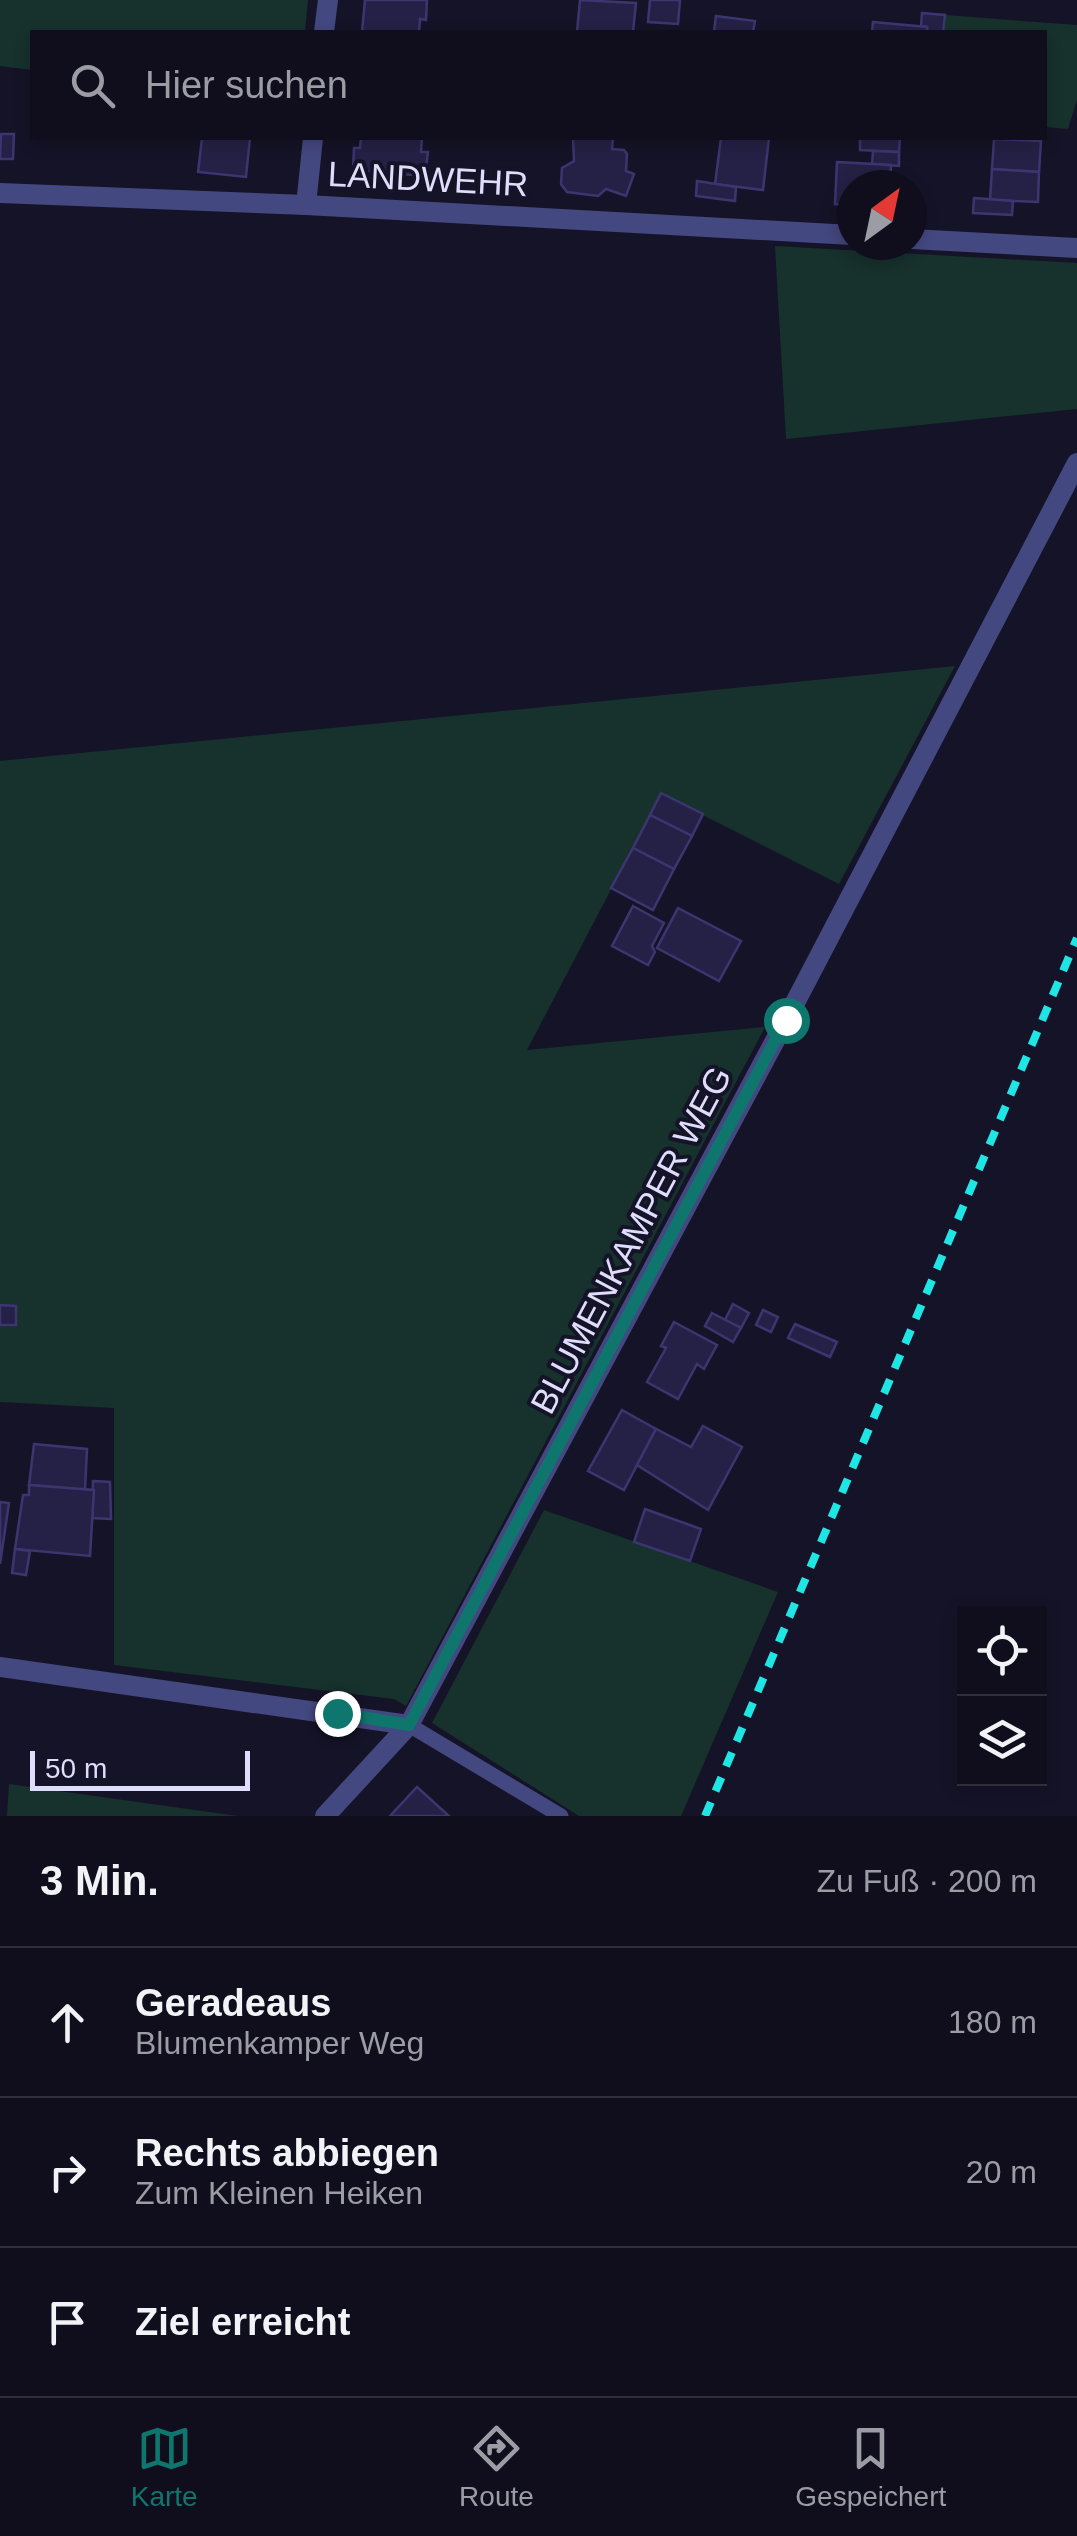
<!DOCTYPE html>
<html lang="de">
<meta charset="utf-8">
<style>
body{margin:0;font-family:Arial,sans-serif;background:#191726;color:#f1f3f6}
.controls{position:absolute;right:30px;bottom:30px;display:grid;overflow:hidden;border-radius:0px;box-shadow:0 5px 15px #0003}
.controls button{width:90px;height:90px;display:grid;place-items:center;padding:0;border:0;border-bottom:2px solid #302e3b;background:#100e1d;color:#f1f3f6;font:50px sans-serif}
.compass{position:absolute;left:837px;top:170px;width:90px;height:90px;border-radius:50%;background:#100e1d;box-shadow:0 5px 15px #0003;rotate:33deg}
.scale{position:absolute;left:30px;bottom:25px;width:220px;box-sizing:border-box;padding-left:10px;border:5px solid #deddfb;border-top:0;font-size:28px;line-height:35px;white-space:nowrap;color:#deddfb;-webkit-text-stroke:8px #151327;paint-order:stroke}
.stop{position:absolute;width:30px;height:30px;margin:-22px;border:8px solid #0f766e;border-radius:50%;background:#fff}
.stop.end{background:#0f766e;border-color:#fff;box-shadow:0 2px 10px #0008}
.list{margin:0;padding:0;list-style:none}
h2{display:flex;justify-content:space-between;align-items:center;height:130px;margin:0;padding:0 40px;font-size:42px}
h2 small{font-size:32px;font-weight:400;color:#9c9ca4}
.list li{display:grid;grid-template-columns:65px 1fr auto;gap:30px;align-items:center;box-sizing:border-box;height:150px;padding:0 40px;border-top:2px solid #302e3b}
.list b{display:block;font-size:38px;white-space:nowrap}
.list p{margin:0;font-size:32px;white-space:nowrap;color:#9c9ca4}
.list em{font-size:32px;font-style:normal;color:#9c9ca4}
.icon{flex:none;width:55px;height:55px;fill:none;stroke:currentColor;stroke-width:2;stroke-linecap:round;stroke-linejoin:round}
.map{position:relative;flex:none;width:1077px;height:1816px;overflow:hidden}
.search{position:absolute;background:#100e1d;box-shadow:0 5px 15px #0003;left:30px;right:30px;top:30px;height:110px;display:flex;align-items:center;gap:25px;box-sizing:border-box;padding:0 35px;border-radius:0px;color:#9c9ca4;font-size:38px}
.sheet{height:580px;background:#100e1d}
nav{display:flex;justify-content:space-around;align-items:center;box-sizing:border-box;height:140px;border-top:2px solid #302e3b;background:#100e1d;font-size:28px;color:#9c9ca4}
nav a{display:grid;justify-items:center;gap:5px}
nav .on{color:#0f766e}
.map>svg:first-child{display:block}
</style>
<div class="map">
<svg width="1077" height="1816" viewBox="0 0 1077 1816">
<rect width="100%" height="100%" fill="#151327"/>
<g fill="#17312d">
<polygon points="0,0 308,0 305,32 32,32 32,70 0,66"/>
<polygon points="945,15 1077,25 1077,100 1068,129 1045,127 1044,32 943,32"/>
<polygon points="775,246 1077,263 1077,409 786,439"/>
<polygon points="955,666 839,884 661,794 527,1050 765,1027 406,1706 394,1699 114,1665 114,1408 0,1402 0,761"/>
<polygon points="544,1510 778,1592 681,1816 579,1816 432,1723"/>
<polygon points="9,1784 238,1816 7,1816"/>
</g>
<g fill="#252146" stroke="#3b3670" stroke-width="2.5">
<polygon points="365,0 427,0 426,20 420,19 419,32 362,32"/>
<polygon points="580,0 636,3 633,32 577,32"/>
<polygon points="650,0 680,0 678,24 648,22"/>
<polygon points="922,13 945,15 943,32 927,32 927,27 921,26"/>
<polygon points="716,16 755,21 753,32 714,31"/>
<polygon points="873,22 927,27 927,32 872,32"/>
<polygon points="1,134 14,134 13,159 0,159"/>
<polygon points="202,138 250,138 246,177 198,172"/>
<polygon points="361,138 422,138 421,152 428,152 425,176 353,170 354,148 360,148"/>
<polygon points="573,138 613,138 612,149 624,150 627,154 626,171 634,174 626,196 606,189 598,196 567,192 561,184 562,168 574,161"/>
<polygon points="721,138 769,138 763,190 715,184"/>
<polygon points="860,138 900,138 899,152 860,150"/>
<polygon points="994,139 1041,141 1039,172 992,169"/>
<polygon points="873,151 899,152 899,166 872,164"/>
<polygon points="837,162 891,165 890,185 852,185 852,205 835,204"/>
<polygon points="992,169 1039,172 1038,202 990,200"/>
<polygon points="697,181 736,187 735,201 696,196"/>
<polygon points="974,198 1013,201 1012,215 973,213"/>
<polygon points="661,793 703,814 692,836 650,815"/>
<polygon points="650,815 692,836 674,869 633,848"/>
<polygon points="633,848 674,869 653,910 611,888"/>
<polygon points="633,906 664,923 652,946 655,952 648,965 612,946"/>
<polygon points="678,908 741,941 719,981 657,948"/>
<polygon points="733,1304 749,1313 741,1328 725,1320"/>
<polygon points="0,1305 16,1306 16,1325 0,1325"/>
<polygon points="763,1310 778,1317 771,1332 756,1325"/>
<polygon points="712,1313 741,1328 733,1342 705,1326"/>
<polygon points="674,1322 717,1345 704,1369 697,1364 678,1399 647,1382 666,1348 661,1346"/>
<polygon points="795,1324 837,1342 830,1357 788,1338"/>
<polygon points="622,1410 656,1429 624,1490 588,1471"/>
<polygon points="703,1426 742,1447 708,1510 637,1465 656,1429 691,1447"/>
<polygon points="34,1444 87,1449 85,1490 29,1485"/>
<polygon points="93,1481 110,1482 111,1519 92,1518"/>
<polygon points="29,1485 94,1490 90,1556 15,1549 23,1495 29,1495"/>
<polygon points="0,1502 9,1503 0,1564"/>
<polygon points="645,1509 701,1529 690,1561 634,1542"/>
<polygon points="15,1549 30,1551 26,1575 12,1573"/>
<polygon points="417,1787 449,1816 390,1816"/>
</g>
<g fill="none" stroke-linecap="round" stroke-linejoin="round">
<polyline stroke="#444881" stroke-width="15" points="409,1725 561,1816"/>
<g stroke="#444881" stroke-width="20">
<polyline points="324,32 328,0"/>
<polyline points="0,193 306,205 852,235"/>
<polyline points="306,205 313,138"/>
<polyline points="912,239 1077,248"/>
<polyline points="0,1667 409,1725"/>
<polyline points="325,1816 409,1725 786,1020 1077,463"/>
</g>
<polyline stroke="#1fe5e4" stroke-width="8" stroke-dasharray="15 12" stroke-linecap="butt" points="705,1816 1077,938"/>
</g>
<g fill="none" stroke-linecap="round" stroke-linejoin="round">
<polyline stroke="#0f766e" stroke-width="12" points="337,1713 409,1725 786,1020"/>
</g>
<g text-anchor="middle" stroke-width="8" stroke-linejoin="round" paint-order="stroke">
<g font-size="35" fill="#deddfb" stroke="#151327">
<text transform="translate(428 179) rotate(3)" y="12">LANDWEHR</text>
<text transform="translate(631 1240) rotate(-62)" y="12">BLUMENKAMPER WEG</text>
</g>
</g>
</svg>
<div class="controls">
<button><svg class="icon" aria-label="locate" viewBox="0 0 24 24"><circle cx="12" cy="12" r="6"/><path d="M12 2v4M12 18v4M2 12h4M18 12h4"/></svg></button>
<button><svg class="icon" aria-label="layers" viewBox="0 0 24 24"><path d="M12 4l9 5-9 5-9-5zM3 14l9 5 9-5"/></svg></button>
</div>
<svg class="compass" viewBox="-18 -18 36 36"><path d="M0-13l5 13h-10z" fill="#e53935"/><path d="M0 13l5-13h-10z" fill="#9c9ca4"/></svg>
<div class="scale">50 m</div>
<div class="stop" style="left:786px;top:1020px"></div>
<div class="stop end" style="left:337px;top:1713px"></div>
<div class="search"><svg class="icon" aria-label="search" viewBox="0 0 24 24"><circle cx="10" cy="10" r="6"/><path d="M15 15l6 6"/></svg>Hier suchen</div>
</div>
<section class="sheet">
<h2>3 Min.<small>Zu Fuß · 200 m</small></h2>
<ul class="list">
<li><svg class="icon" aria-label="ahead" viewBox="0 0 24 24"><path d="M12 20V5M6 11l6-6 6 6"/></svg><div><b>Geradeaus</b><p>Blumenkamper Weg</p></div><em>180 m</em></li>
<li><svg class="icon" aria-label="right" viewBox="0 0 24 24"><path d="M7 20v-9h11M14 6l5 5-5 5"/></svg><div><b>Rechts abbiegen</b><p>Zum Kleinen Heiken</p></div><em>20 m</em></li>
<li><svg class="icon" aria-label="arrive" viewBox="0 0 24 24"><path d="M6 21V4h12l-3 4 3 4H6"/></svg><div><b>Ziel erreicht</b></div></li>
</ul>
</section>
<nav>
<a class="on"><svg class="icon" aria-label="map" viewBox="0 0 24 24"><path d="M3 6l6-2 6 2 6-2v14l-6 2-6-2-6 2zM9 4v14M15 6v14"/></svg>Karte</a>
<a><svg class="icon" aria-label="directions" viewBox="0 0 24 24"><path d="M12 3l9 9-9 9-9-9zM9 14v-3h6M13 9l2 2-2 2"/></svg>Route</a>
<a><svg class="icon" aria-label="saved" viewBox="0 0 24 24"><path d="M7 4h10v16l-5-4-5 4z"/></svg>Gespeichert</a>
</nav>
